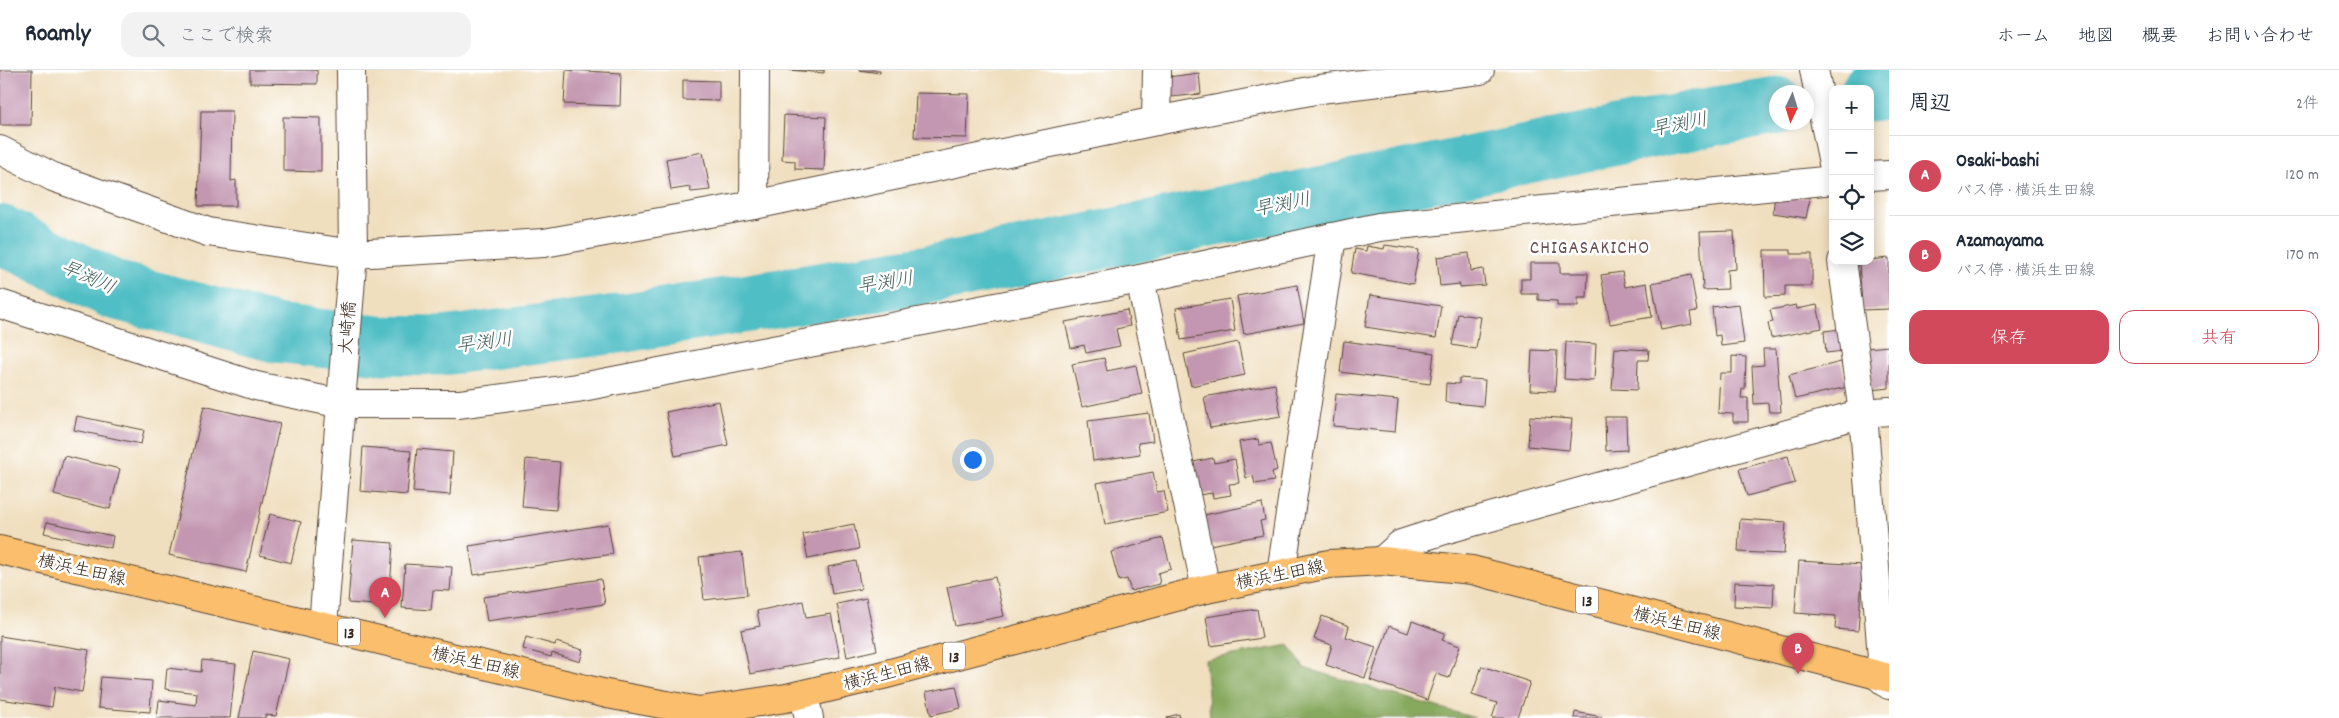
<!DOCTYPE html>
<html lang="ja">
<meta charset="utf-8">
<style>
body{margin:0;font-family:Dekko,"Klee One",sans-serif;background:#f2f2f3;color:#1f2937}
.controls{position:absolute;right:15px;top:15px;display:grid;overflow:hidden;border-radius:10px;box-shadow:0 2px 12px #0003}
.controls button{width:45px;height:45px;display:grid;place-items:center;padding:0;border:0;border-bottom:1px solid #e0e1e3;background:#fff;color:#1f2937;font:25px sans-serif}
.compass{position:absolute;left:1769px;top:15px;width:45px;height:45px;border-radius:50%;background:#fff;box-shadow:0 2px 12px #0003;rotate:184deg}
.you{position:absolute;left:972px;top:389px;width:18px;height:18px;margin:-12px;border:4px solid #fff;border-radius:50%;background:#1a73e8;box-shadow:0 0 0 8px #1a73e833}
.badge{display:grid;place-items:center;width:32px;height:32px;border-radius:50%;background:#d1495b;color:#fff;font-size:16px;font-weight:700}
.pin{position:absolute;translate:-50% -41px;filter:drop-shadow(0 1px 2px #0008)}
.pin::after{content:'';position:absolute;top:26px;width:18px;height:15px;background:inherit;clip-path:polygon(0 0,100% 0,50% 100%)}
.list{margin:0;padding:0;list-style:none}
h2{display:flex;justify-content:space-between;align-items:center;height:65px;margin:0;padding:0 20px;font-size:21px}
h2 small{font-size:16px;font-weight:400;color:#747a83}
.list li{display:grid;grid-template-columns:32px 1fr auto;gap:15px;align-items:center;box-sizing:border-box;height:80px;padding:0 20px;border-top:1px solid #e0e1e3}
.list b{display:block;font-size:19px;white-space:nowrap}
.list p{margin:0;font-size:16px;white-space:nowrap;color:#747a83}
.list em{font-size:16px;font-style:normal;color:#747a83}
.actions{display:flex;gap:10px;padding:15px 20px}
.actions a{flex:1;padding:11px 0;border:1px solid #d1495b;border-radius:15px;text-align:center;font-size:18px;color:#d1495b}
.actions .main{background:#d1495b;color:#fff}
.icon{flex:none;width:28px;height:28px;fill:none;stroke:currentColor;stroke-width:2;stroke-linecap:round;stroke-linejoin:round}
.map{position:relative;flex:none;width:1889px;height:648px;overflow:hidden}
header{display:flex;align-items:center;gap:30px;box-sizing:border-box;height:70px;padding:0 25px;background:#fff;border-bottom:1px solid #e0e1e3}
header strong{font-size:24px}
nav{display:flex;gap:28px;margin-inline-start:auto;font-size:18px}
.search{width:350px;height:45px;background:#f2f2f3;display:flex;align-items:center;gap:12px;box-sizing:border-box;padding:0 18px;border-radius:15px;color:#747a83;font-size:19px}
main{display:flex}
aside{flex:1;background:#fff}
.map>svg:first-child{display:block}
</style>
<header>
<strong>Roamly</strong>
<div class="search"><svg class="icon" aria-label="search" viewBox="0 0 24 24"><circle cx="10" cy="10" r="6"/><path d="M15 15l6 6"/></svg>ここで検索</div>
<nav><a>ホーム</a><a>地図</a><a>概要</a><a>お問い合わせ</a></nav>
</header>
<main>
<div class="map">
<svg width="1889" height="648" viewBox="0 0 1889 648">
<rect width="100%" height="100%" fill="#fff"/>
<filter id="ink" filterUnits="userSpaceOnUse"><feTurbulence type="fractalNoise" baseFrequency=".02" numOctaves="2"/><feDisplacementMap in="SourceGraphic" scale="10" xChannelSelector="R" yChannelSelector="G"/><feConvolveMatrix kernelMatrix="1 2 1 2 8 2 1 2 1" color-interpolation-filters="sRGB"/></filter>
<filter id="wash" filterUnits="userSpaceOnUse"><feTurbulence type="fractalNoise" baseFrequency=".0096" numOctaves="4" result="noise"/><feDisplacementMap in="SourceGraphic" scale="20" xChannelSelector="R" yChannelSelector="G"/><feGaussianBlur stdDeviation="1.12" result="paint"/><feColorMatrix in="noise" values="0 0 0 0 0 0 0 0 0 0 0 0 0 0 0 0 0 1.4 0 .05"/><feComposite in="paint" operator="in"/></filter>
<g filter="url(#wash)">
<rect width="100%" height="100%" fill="#f0dfbf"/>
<polygon fill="#86a95d" stroke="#606a3e" points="1289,575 1304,598 1475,648 1210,648 1205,590"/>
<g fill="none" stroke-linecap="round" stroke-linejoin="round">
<g stroke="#50bec5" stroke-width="59">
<polyline points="1870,22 1889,20"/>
<polyline points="0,164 114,220 275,263 379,275 442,276 626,253 948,201 1715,46 1776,36"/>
</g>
</g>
<g id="blocks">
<g fill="#c397b1">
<polygon points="0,0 32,0 31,55 0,55"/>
<polygon points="250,0 317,0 317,14 250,13"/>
<polygon points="566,0 621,3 620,36 564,34"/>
<polygon points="789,0 824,0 824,3"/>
<polygon points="858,0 880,0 880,3"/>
<polygon points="1199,3 1201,24 1171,27 1168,7"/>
<polygon points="683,10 719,11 719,31 683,30"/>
<polygon points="916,23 969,24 967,68 914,67"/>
<polygon points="201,41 232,41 231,111 236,110 236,136 198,136"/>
<polygon points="784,45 826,47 824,100 795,99 795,91 782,90"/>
<polygon points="283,47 321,48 321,102 283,101"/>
<polygon points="703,82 710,120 691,122 690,117 671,120 666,89"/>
<polygon points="1775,123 1810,128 1806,148 1773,143"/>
<polygon points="1734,161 1736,199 1727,200 1728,219 1703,220 1700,162"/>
<polygon points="1385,175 1419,180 1413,214 1351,203 1355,179 1366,181 1367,176 1384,179"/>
<polygon points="1764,180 1791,180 1791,184 1812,184 1812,216 1785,216 1785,226 1765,227"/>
<polygon points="1469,183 1471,201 1483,199 1485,215 1460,217 1460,214 1440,216 1437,187"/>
<polygon points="1889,188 1889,239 1862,240 1859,191"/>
<polygon points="1530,193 1560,193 1560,203 1588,203 1587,228 1578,228 1578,236 1557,236 1557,231 1538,230 1538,224 1521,224 1521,209 1530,209"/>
<polygon points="1622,202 1625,217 1647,213 1652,247 1610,254 1601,205"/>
<polygon points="1691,205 1697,241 1690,242 1692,254 1661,260 1652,213"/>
<polygon points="1297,215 1304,253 1244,264 1237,226"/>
<polygon points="1370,225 1441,236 1436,268 1365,257"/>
<polygon points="1230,229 1235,261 1181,270 1176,238"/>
<polygon points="1739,234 1744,273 1721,276 1720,265 1715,266 1712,237"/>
<polygon points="1796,235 1797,239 1817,235 1822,258 1771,268 1768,253 1773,252 1770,240"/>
<polygon points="1127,240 1130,256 1116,259 1120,276 1086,283 1084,275 1071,278 1065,252"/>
<polygon points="1458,244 1481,247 1476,279 1452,275"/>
<polygon points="1841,259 1844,281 1826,283 1824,261"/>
<polygon points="1344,271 1434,283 1430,314 1340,302"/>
<polygon points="1238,272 1245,305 1191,316 1184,284"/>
<polygon points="1566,272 1596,274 1594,311 1564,309"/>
<polygon points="1889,276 1889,318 1871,320 1867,278"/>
<polygon points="1615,278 1649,280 1648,290 1638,290 1637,320 1612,319"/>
<polygon points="1763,279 1776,279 1781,342 1769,342 1768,333 1754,334 1752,296 1764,295"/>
<polygon points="1532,280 1557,281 1555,321 1530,320"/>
<polygon points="1732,286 1746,287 1745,319 1742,319 1741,328 1748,328 1748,352 1733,352 1733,344 1718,343 1720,303 1732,303"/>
<polygon points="1104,288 1107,301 1136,295 1142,324 1082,337 1072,294"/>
<polygon points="1841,292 1847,317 1795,329 1789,305"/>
<polygon points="1459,308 1485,310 1483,336 1445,332 1446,313 1459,314"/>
<polygon points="1275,314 1281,346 1210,358 1204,327"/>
<polygon points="1336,324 1398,330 1395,362 1333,356"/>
<polygon points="719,331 728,375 675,386 666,342"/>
<polygon points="204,336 280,354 246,502 169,485"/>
<polygon points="1149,343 1153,371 1138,373 1140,384 1093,391 1088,351"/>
<polygon points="77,346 144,360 141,374 74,360"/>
<polygon points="1530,346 1572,349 1569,380 1528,376"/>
<polygon points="1605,347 1626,347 1627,380 1606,381"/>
<polygon points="1258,369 1259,375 1271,373 1277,400 1272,402 1274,411 1255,414 1253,406 1246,408 1239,372"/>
<polygon points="363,377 411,381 407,425 360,421"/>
<polygon points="417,379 453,382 450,425 413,422"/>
<polygon points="64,386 120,399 110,439 54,425"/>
<polygon points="1788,386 1795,413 1747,426 1739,399"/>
<polygon points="1213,388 1214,393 1235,389 1239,413 1229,414 1231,425 1213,428 1212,423 1199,425 1193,392"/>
<polygon points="526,389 560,392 556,440 522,437"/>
<polygon points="1153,402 1157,422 1164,421 1168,442 1105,454 1097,413"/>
<polygon points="1262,433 1265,450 1260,451 1263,465 1210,475 1204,445"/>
<polygon points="270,444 301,452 291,493 260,485"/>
<polygon points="1740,449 1786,452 1784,484 1738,482"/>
<polygon points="47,452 113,466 111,478 44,463"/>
<polygon points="608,454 613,484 474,505 469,476"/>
<polygon points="854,454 859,479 808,489 803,464"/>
<polygon points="1163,468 1171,499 1158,503 1160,514 1131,521 1127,509 1119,511 1111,482"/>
<polygon points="353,470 393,473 389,536 348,533"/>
<polygon points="742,482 747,525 704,530 699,487"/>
<polygon points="856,491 861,519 832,524 828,497"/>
<polygon points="1799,491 1863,495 1858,561 1835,559 1836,546 1795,543"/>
<polygon points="405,494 452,497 450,521 433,520 431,540 402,538"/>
<polygon points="995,507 1004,546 955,556 947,517"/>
<polygon points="601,509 605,534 487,551 483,527"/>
<polygon points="1735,512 1774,514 1773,538 1734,536"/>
<polygon points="866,528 877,580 847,587 837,534"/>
<polygon points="803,531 806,548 831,544 840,587 750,604 741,560 760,556 757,541"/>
<polygon points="1257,539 1262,568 1211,576 1206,547"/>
<polygon points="1322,546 1349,556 1346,567 1376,577 1365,608 1326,595 1332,575 1314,569"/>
<polygon points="1412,551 1445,563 1442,570 1460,576 1449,608 1436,604 1427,630 1370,610 1389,556 1408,563"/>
<polygon points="0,566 89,580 82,622 55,617 52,637 0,629"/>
<polygon points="526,567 555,575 556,572 583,580 580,592 552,583 551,587 523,579"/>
<polygon points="253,581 289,589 276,646 265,645 265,648 239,648"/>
<polygon points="202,590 236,594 230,648 157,648 159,630 196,635 197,623 165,619 167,598 201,602"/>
<polygon points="1482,596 1530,612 1518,648 1492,648 1497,633 1472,625"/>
<polygon points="101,607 152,611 150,642 98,638"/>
<polygon points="956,616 961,638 931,645 926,622"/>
<polygon points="1575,642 1602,647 1602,648 1574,648"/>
<polygon points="1179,644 1180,648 1167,648 1167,647"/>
</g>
</g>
</g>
<g filter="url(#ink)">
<use href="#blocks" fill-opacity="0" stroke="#564536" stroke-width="1"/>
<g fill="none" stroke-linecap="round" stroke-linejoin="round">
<g stroke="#564536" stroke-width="30">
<g id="minor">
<polyline points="1814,0 1833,93"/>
<polyline points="1156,51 1157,0"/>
<polyline points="0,80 53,107 208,162 353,184 544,173 754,135 1156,51 1320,19 1480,0"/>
<polyline points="1870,106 1889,105"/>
<polyline points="754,135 755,0"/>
<polyline points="1842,191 1863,343 1882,587 1877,605 1889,615"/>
<polyline points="1140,209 1206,519"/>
<polyline points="0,234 256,316 342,334 459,334 577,318 1140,209 1379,157 1833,110"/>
<polyline points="1382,491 1401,474 1451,458 1863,343 1889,341"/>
<polyline points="1281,503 1332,167"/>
<polyline points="323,556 353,184 351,0"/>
<polyline points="804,625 809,648"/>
</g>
</g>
<g stroke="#564536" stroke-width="30">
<polyline id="major" points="0,480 607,624 699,641 786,628 883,605 1206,519 1329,494 1382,491 1472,500 1889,608"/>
</g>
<use href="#minor" stroke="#fff" stroke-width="28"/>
<use href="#major" stroke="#fabe6d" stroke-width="28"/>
</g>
</g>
<g text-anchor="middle" stroke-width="5" stroke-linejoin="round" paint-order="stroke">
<g fill="#fff" stroke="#766a62" stroke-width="1">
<rect x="1576" y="516.5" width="22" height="27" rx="4"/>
<rect x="338" y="548.5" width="22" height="27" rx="4"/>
<rect x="943" y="572.5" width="22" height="27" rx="4"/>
</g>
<g font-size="16" font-weight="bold" fill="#3b2a1e">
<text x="1587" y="536">13</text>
<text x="349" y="568">13</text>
<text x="954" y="592">13</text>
</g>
<g font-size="18" fill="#3b2a1e" stroke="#fff">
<text transform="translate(347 258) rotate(-86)" y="6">大崎橋</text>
<text transform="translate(82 499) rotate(13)" y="6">横浜生田線</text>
<text transform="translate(1280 504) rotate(-11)" y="6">横浜生田線</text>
<text transform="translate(1677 553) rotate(14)" y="6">横浜生田線</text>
<text transform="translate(476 592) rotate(13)" y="6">横浜生田線</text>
<text transform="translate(887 603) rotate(-14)" y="6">横浜生田線</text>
</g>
<g font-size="19" font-style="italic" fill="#425e58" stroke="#fff">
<text transform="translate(1679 53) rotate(-11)" y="7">早渕川</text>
<text transform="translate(1282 133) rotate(-11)" y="7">早渕川</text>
<text transform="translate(89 206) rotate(24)" y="7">早渕川</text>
<text transform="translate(885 211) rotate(-9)" y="7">早渕川</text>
<text transform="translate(484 271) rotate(-7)" y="7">早渕川</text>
</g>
<g font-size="19" letter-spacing="1" fill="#6b5051" stroke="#fff">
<text x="1590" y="183">CHIGASAKICHO</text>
</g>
</g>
</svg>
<div class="controls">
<button>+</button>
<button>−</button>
<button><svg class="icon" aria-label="locate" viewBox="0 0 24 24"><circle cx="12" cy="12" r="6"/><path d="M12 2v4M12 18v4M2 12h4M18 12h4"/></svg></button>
<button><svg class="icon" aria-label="layers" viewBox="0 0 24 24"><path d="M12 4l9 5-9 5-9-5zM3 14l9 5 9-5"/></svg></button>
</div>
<svg class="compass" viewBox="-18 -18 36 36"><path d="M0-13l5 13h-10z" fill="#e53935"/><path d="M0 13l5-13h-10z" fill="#747a83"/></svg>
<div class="you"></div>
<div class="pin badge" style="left:385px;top:548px">A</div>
<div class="pin badge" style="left:1798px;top:604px">B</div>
</div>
<aside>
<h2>周辺<small>2件</small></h2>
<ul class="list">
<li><span class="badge">A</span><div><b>Osaki-bashi</b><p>バス停 · 横浜生田線</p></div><em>120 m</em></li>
<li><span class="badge">B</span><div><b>Azamayama</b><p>バス停 · 横浜生田線</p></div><em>170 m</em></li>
</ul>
<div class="actions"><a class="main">保存</a><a>共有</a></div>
</aside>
</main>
